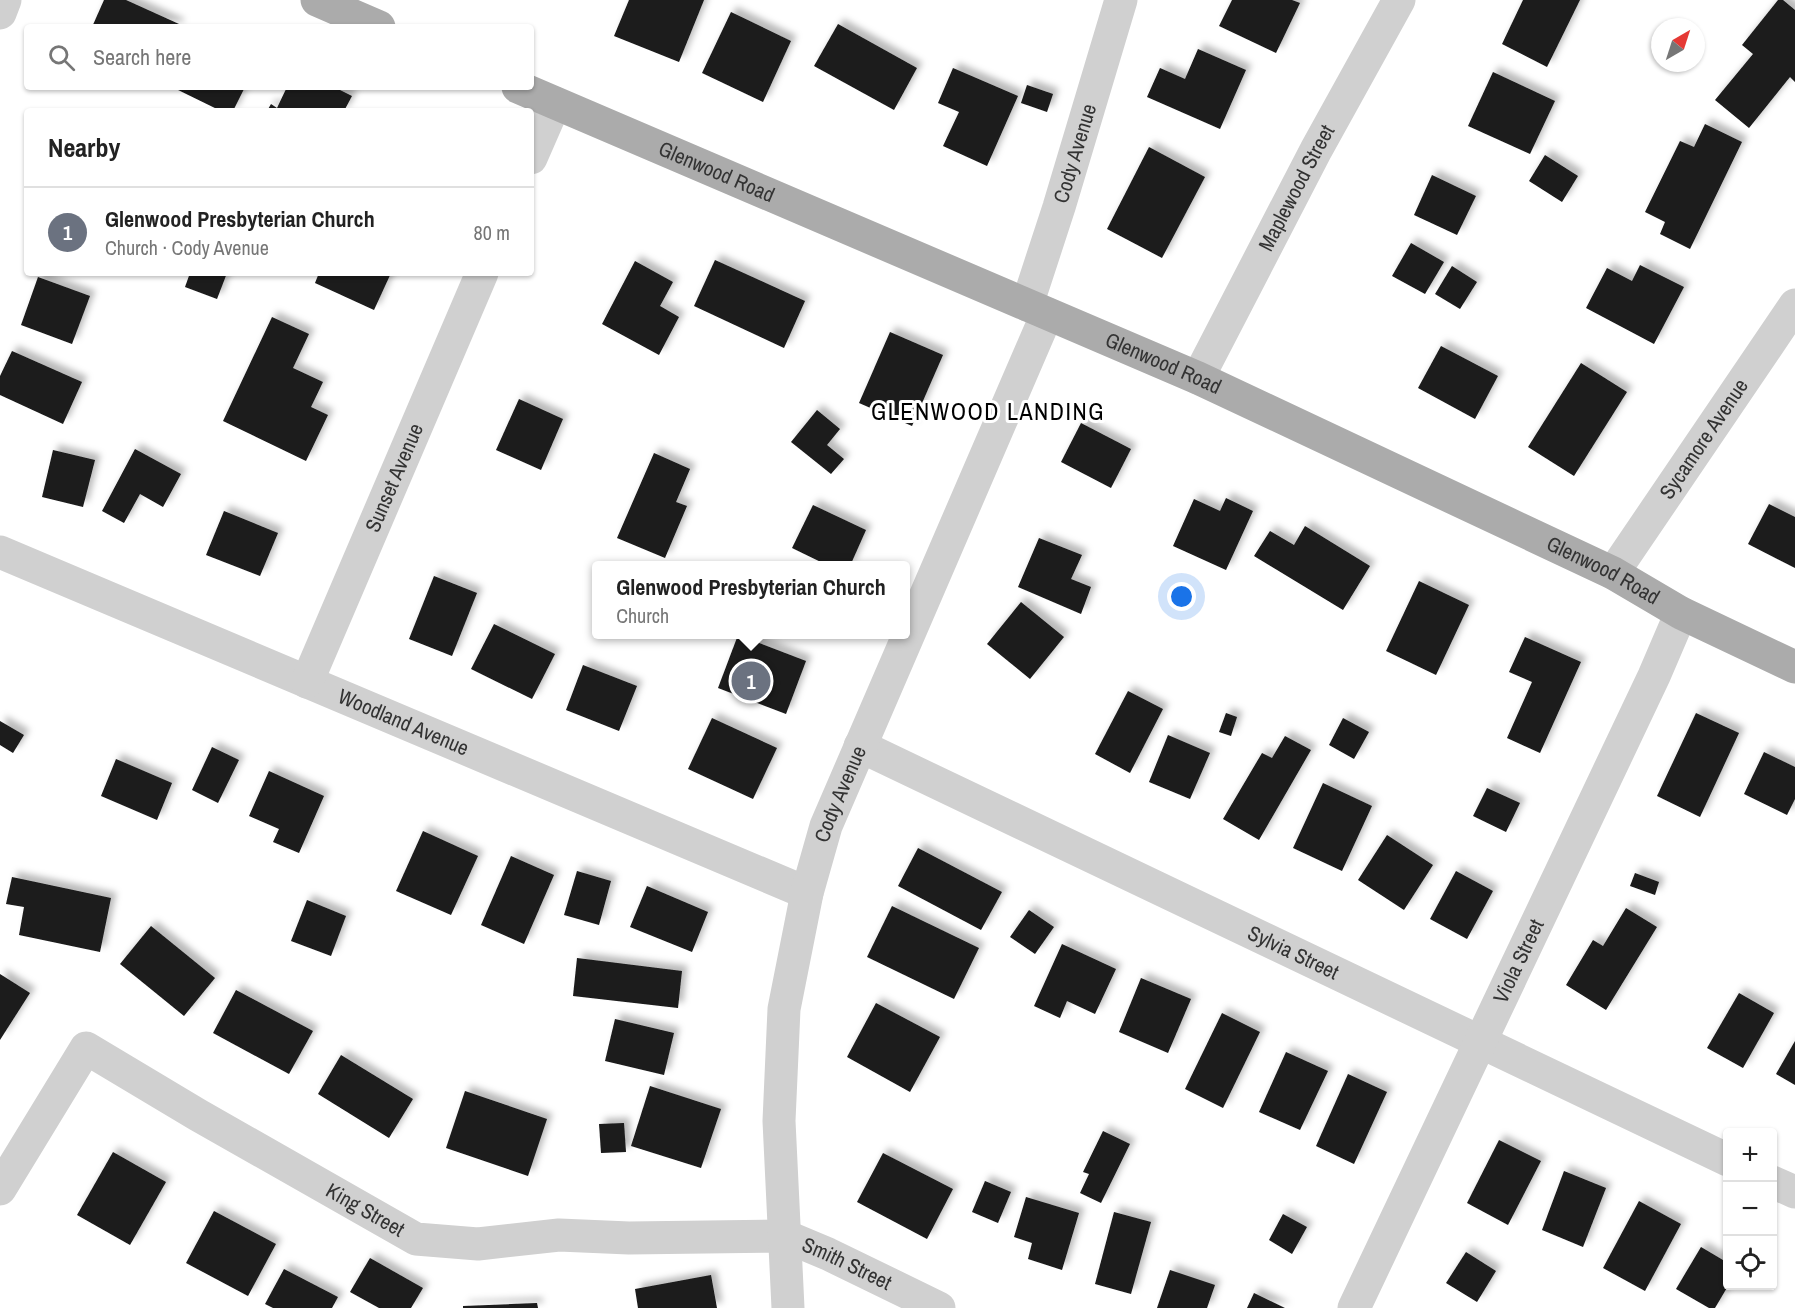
<!DOCTYPE html>
<meta charset="utf-8">
<style>
body{margin:0;font-family:"Archivo Narrow",sans-serif;background:#f6f6f6;color:#222}
.controls{position:absolute;right:18px;bottom:18px;display:grid;overflow:hidden;border-radius:6px;box-shadow:0 2px 4px #0004}
.controls button{width:54px;height:54px;display:grid;place-items:center;padding:0;border:0;border-bottom:2px solid #e0e0e0;background:#fff;color:#222;font:30px sans-serif}
.compass{position:absolute;left:1651px;top:18px;width:54px;height:54px;border-radius:50%;background:#fff;box-shadow:0 2px 4px #0004;rotate:39deg}
.you{position:absolute;left:1182px;top:597px;width:21px;height:21px;margin:-15px;border:4px solid #fff;border-radius:50%;background:#1a73e8;box-shadow:0 0 0 9px #1a73e833}
.badge{display:grid;place-items:center;width:39px;height:39px;border-radius:50%;background:#e63946;color:#fff;font-size:20px;font-weight:700}
.pin{position:absolute;translate:-50% -50%;border:3px solid #fff;box-shadow:0 2px 6px #0006}
.popup{position:absolute;left:592px;top:561px;width:318px;height:78px;box-sizing:border-box;display:grid;place-content:center;border-radius:6px;background:#fff;filter:drop-shadow(0 2px 4px #0005);font-size:20px;white-space:nowrap;color:#767676}
.popup b{font-size:22px;color:#222}
.popup::after{content:'';position:absolute;left:50%;top:100%;margin-left:-12px;border:12px solid transparent;border-top-color:#fff}
.list{margin:0;padding:0;list-style:none}
h2{display:flex;justify-content:space-between;align-items:center;height:78px;margin:0;padding:0 24px;font-size:26px}
h2 small{font-size:20px;font-weight:400;color:#767676}
.list li{display:grid;grid-template-columns:39px 1fr auto;gap:18px;align-items:center;box-sizing:border-box;height:90px;padding:0 24px;border-top:2px solid #e0e0e0}
.list b{display:block;font-size:22px;white-space:nowrap}
.list p{margin:0;font-size:20px;white-space:nowrap;color:#767676}
.list em{font-size:20px;font-style:normal;color:#767676}
.icon{flex:none;width:33px;height:33px;fill:none;stroke:currentColor;stroke-width:2;stroke-linecap:round;stroke-linejoin:round}
.map{position:relative;flex:none;width:1795px;height:1308px;overflow:hidden}
.search{position:absolute;background:#fff;box-shadow:0 2px 4px #0004;left:24px;top:24px;width:510px;height:66px;display:flex;align-items:center;gap:15px;box-sizing:border-box;padding:0 21px;border-radius:6px;color:#767676;font-size:22px}
.panel{position:absolute;background:#fff;box-shadow:0 2px 4px #0004;left:24px;top:108px;width:510px;height:168px;border-radius:6px}
.map>svg:first-child{display:block}
</style>
<div class="map">
<svg width="1795" height="1308" viewBox="0 0 1795 1308">
<defs>
<filter id="shadow"><feDropShadow dx="5.5" dy="-5.5" stdDeviation="3" flood-color="#0004"/></filter>
</defs>
<rect width="100%" height="100%" fill="#fff"/>
<g fill="#1a1a1a" filter="url(#shadow)">
<polygon points="104,0 126,0 179,24 178,27 92,27"/>
<polygon points="629,0 704,0 679,62 614,36"/>
<polygon points="1232,0 1292,0 1300,3 1276,53 1219,26"/>
<polygon points="1523,0 1580,0 1547,67 1502,44"/>
<polygon points="1778,0 1783,0 1795,10 1795,82 1790,77 1749,128 1715,100 1753,54 1742,45"/>
<polygon points="731,12 791,41 763,102 702,73"/>
<polygon points="838,24 917,68 894,110 814,66"/>
<polygon points="1198,49 1246,70 1220,129 1147,97 1160,68 1185,79"/>
<polygon points="953,68 1018,96 987,166 943,146 959,112 938,103"/>
<polygon points="1493,72 1555,101 1530,154 1468,126"/>
<polygon points="1027,85 1053,94 1047,112 1021,103"/>
<polygon points="172,87 245,87 233,111 221,111"/>
<polygon points="287,87 334,87 352,96 344,111 267,111 271,104 277,108"/>
<polygon points="1705,124 1742,142 1690,249 1660,234 1665,222 1645,212 1680,141 1694,147"/>
<polygon points="1149,147 1205,177 1162,258 1107,229"/>
<polygon points="1545,155 1578,176 1562,202 1529,181"/>
<polygon points="1432,175 1476,196 1457,235 1414,215"/>
<polygon points="1411,243 1444,262 1425,294 1392,276"/>
<polygon points="715,260 805,301 784,348 694,306"/>
<polygon points="635,261 673,282 660,306 679,317 659,355 602,324"/>
<polygon points="1640,265 1684,287 1654,344 1586,308 1607,268 1632,281"/>
<polygon points="1452,266 1477,282 1460,309 1435,294"/>
<polygon points="190,273 227,273 217,299 185,287"/>
<polygon points="319,273 391,273 374,310 315,283"/>
<polygon points="38,277 90,296 72,344 21,325"/>
<polygon points="272,317 309,334 293,368 323,382 311,407 328,415 306,461 223,421"/>
<polygon points="890,332 943,355 912,426 859,403"/>
<polygon points="1441,346 1498,376 1475,419 1418,388"/>
<polygon points="12,351 82,382 63,424 0,395 0,376"/>
<polygon points="1581,363 1627,392 1574,476 1528,447"/>
<polygon points="519,399 563,419 541,470 496,450"/>
<polygon points="817,410 840,429 827,445 844,459 831,474 791,442"/>
<polygon points="1081,423 1131,449 1111,488 1061,462"/>
<polygon points="135,449 181,474 163,507 140,494 124,523 102,511"/>
<polygon points="53,450 95,460 83,507 42,497"/>
<polygon points="654,453 690,469 676,502 687,506 665,558 617,538"/>
<polygon points="1226,498 1253,511 1226,570 1173,546 1194,499 1220,511"/>
<polygon points="1769,504 1795,517 1795,568 1748,544"/>
<polygon points="813,505 866,530 850,566 829,566 792,548"/>
<polygon points="224,511 278,533 260,576 206,555"/>
<polygon points="1305,526 1370,566 1343,610 1254,556 1270,531 1294,545"/>
<polygon points="1039,538 1082,555 1071,579 1091,587 1081,614 1018,587"/>
<polygon points="434,576 477,593 452,656 409,639"/>
<polygon points="1419,581 1469,605 1436,675 1386,651"/>
<polygon points="1021,602 1064,637 1030,679 987,644"/>
<polygon points="494,624 555,654 532,699 471,669"/>
<polygon points="738,635 806,661 786,714 718,688"/>
<polygon points="1525,637 1581,662 1540,753 1507,738 1532,682 1509,672"/>
<polygon points="583,665 637,686 619,731 566,710"/>
<polygon points="1128,691 1163,709 1130,773 1095,754"/>
<polygon points="1226,713 1237,717 1231,736 1219,732"/>
<polygon points="1696,713 1739,733 1700,817 1657,796"/>
<polygon points="712,718 777,748 753,799 688,769"/>
<polygon points="1343,718 1369,732 1354,759 1329,745"/>
<polygon points="0,721 24,735 13,753 0,745"/>
<polygon points="1168,735 1210,753 1190,799 1149,782"/>
<polygon points="1285,736 1311,750 1259,840 1223,819 1262,753 1272,758"/>
<polygon points="212,747 239,760 218,803 192,790"/>
<polygon points="1764,752 1795,767 1795,799 1787,815 1744,794"/>
<polygon points="116,759 172,783 157,820 101,796"/>
<polygon points="269,771 324,796 299,853 273,842 279,829 249,816"/>
<polygon points="1323,783 1372,806 1342,871 1293,848"/>
<polygon points="1487,788 1520,803 1506,832 1473,816"/>
<polygon points="423,831 478,856 451,915 396,891"/>
<polygon points="1387,835 1433,865 1404,910 1358,880"/>
<polygon points="918,848 1002,892 981,930 898,886"/>
<polygon points="511,856 554,875 524,944 481,925"/>
<polygon points="577,871 611,881 599,925 564,915"/>
<polygon points="1456,871 1493,891 1467,939 1430,919"/>
<polygon points="1635,873 1659,882 1655,895 1630,886"/>
<polygon points="12,877 111,898 100,952 19,935 24,907 6,904"/>
<polygon points="647,886 708,912 692,952 630,927"/>
<polygon points="307,900 346,916 331,956 291,941"/>
<polygon points="892,906 979,948 954,999 867,957"/>
<polygon points="1626,908 1657,927 1606,1010 1566,985 1593,940 1603,946"/>
<polygon points="1029,910 1054,927 1035,954 1010,937"/>
<polygon points="151,926 215,978 184,1016 120,964"/>
<polygon points="1062,944 1116,969 1095,1014 1067,1001 1060,1018 1034,1006"/>
<polygon points="577,958 682,971 678,1008 573,996"/>
<polygon points="0,974 30,993 0,1040"/>
<polygon points="1141,978 1191,999 1168,1053 1119,1032"/>
<polygon points="236,990 313,1031 289,1074 213,1033"/>
<polygon points="1739,993 1774,1013 1743,1068 1707,1048"/>
<polygon points="876,1003 940,1037 910,1092 847,1057"/>
<polygon points="1222,1013 1260,1032 1223,1108 1185,1089"/>
<polygon points="615,1019 674,1033 664,1075 605,1061"/>
<polygon points="1795,1041 1795,1085 1776,1074"/>
<polygon points="1286,1052 1328,1071 1300,1130 1259,1112"/>
<polygon points="341,1055 413,1099 389,1138 318,1094"/>
<polygon points="1348,1074 1387,1092 1354,1164 1316,1146"/>
<polygon points="650,1086 721,1109 701,1168 631,1146"/>
<polygon points="465,1091 547,1119 528,1176 446,1148"/>
<polygon points="624,1123 626,1152 601,1153 599,1124"/>
<polygon points="1103,1131 1130,1144 1101,1203 1080,1193 1089,1174 1083,1172"/>
<polygon points="1499,1140 1541,1161 1508,1225 1467,1203"/>
<polygon points="113,1152 166,1182 130,1245 77,1215"/>
<polygon points="883,1153 953,1189 927,1239 857,1202"/>
<polygon points="1564,1171 1606,1188 1583,1247 1542,1230"/>
<polygon points="985,1181 1011,1192 998,1223 972,1212"/>
<polygon points="1026,1197 1079,1213 1062,1270 1028,1259 1032,1243 1014,1237"/>
<polygon points="1639,1201 1681,1224 1645,1291 1603,1268"/>
<polygon points="214,1211 276,1244 248,1296 186,1263"/>
<polygon points="1114,1212 1151,1222 1131,1294 1095,1284"/>
<polygon points="1283,1214 1307,1227 1292,1254 1269,1240"/>
<polygon points="1701,1247 1728,1263 1728,1286 1715,1308 1709,1308 1676,1289"/>
<polygon points="1466,1252 1496,1271 1477,1302 1446,1283"/>
<polygon points="370,1258 423,1288 411,1308 379,1308 350,1292"/>
<polygon points="284,1269 338,1297 332,1308 273,1308 265,1304"/>
<polygon points="1170,1270 1215,1285 1207,1308 1157,1308"/>
<polygon points="711,1275 717,1308 638,1308 635,1289"/>
<polygon points="1254,1293 1285,1308 1247,1308"/>
<polygon points="537,1303 538,1308 463,1308 463,1306"/>
</g>
<g fill="none" stroke-linecap="round" stroke-linejoin="round">
<g stroke="#d0d0d0" stroke-width="33">
<polyline points="0,13 5,0"/>
<polyline points="531,158 555,103"/>
<path id="s1" d="M1027,305L1059,207L1121,0"/>
<path id="s2" d="M1198,378L1316,150L1399,0"/>
<path id="s3" d="M0,552L807,893"/>
<path id="s4" d="M1613,573L1795,305"/>
<path id="s5" d="M307,682L482,273"/>
<path id="s6" d="M860,746L1728,1160"/>
<polyline points="1772,1182 1795,1192"/>
<path id="s7" d="M0,1189L86,1048L198,1115L416,1239L478,1244L559,1235L629,1238L785,1236L828,1254L939,1308"/>
<path id="s8" d="M788,1308L779,1121L784,1009L807,893L826,826L1047,314"/>
<path id="s9" d="M1354,1308L1654,676L1681,613"/>
</g>
<g stroke="#ababab" stroke-width="33">
<polyline points="317,0 379,27"/>
<path id="s10" d="M518,87L1198,378L1613,573L1681,613L1795,667"/>
</g>
</g>
<g text-anchor="middle" stroke-width="6" stroke-linejoin="round" paint-order="stroke">
<g font-size="21" fill="#333" stroke="#fff">
<text dy="7" stroke="none"><textPath href="#s1" startOffset="159">Cody Avenue</textPath></text>
<text dy="7" stroke="none"><textPath href="#s10" startOffset="216">Glenwood Road</textPath></text>
<text dy="7" stroke="none"><textPath href="#s2" startOffset="214">Maplewood Street</textPath></text>
<text dy="7" stroke="none"><textPath href="#s10" startOffset="702">Glenwood Road</textPath></text>
<text dy="7" stroke="none"><textPath href="#s4" startOffset="162">Sycamore Avenue</textPath></text>
<text dy="7" stroke="none"><textPath href="#s5" startOffset="222">Sunset Avenue</textPath></text>
<text dy="7" stroke="none"><textPath href="#s10" startOffset="1188">Glenwood Road</textPath></text>
<text dy="7" stroke="none"><textPath href="#s3" startOffset="438">Woodland Avenue</textPath></text>
<text dy="7" stroke="none"><textPath href="#s8" startOffset="522">Cody Avenue</textPath></text>
<text dy="7" stroke="none"><textPath href="#s6" startOffset="480">Sylvia Street</textPath></text>
<text dy="7" stroke="none"><textPath href="#s9" startOffset="384">Viola Street</textPath></text>
<text dy="7" stroke="none"><textPath href="#s7" startOffset="488">King Street</textPath></text>
<text dy="7" stroke="none"><textPath href="#s7" startOffset="984">Smith Street</textPath></text>
</g>
<g font-size="24" letter-spacing="1.5" fill="#000" stroke="#fff">
<text x="988" y="420">GLENWOOD LANDING</text>
</g>
</g>
</svg>
<div class="controls">
<button>+</button>
<button>−</button>
<button><svg class="icon" aria-label="locate" viewBox="0 0 24 24"><circle cx="12" cy="12" r="6"/><path d="M12 2v4M12 18v4M2 12h4M18 12h4"/></svg></button>
</div>
<svg class="compass" viewBox="-18 -18 36 36"><path d="M0-13l5 13h-10z" fill="#e53935"/><path d="M0 13l5-13h-10z" fill="#767676"/></svg>
<div class="you"></div>
<div class="pin badge" style="left:751px;top:681px;background:#6b7280">1</div>
<div class="popup"><b>Glenwood Presbyterian Church</b>Church</div>
<div class="search"><svg class="icon" aria-label="search" viewBox="0 0 24 24"><circle cx="10" cy="10" r="6"/><path d="M15 15l6 6"/></svg>Search here</div>
<section class="panel">
<h2>Nearby<small></small></h2>
<ul class="list">
<li><span class="badge" style="background:#6b7280">1</span><div><b>Glenwood Presbyterian Church</b><p>Church · Cody Avenue</p></div><em>80 m</em></li>
</ul>
</section>
</div>
